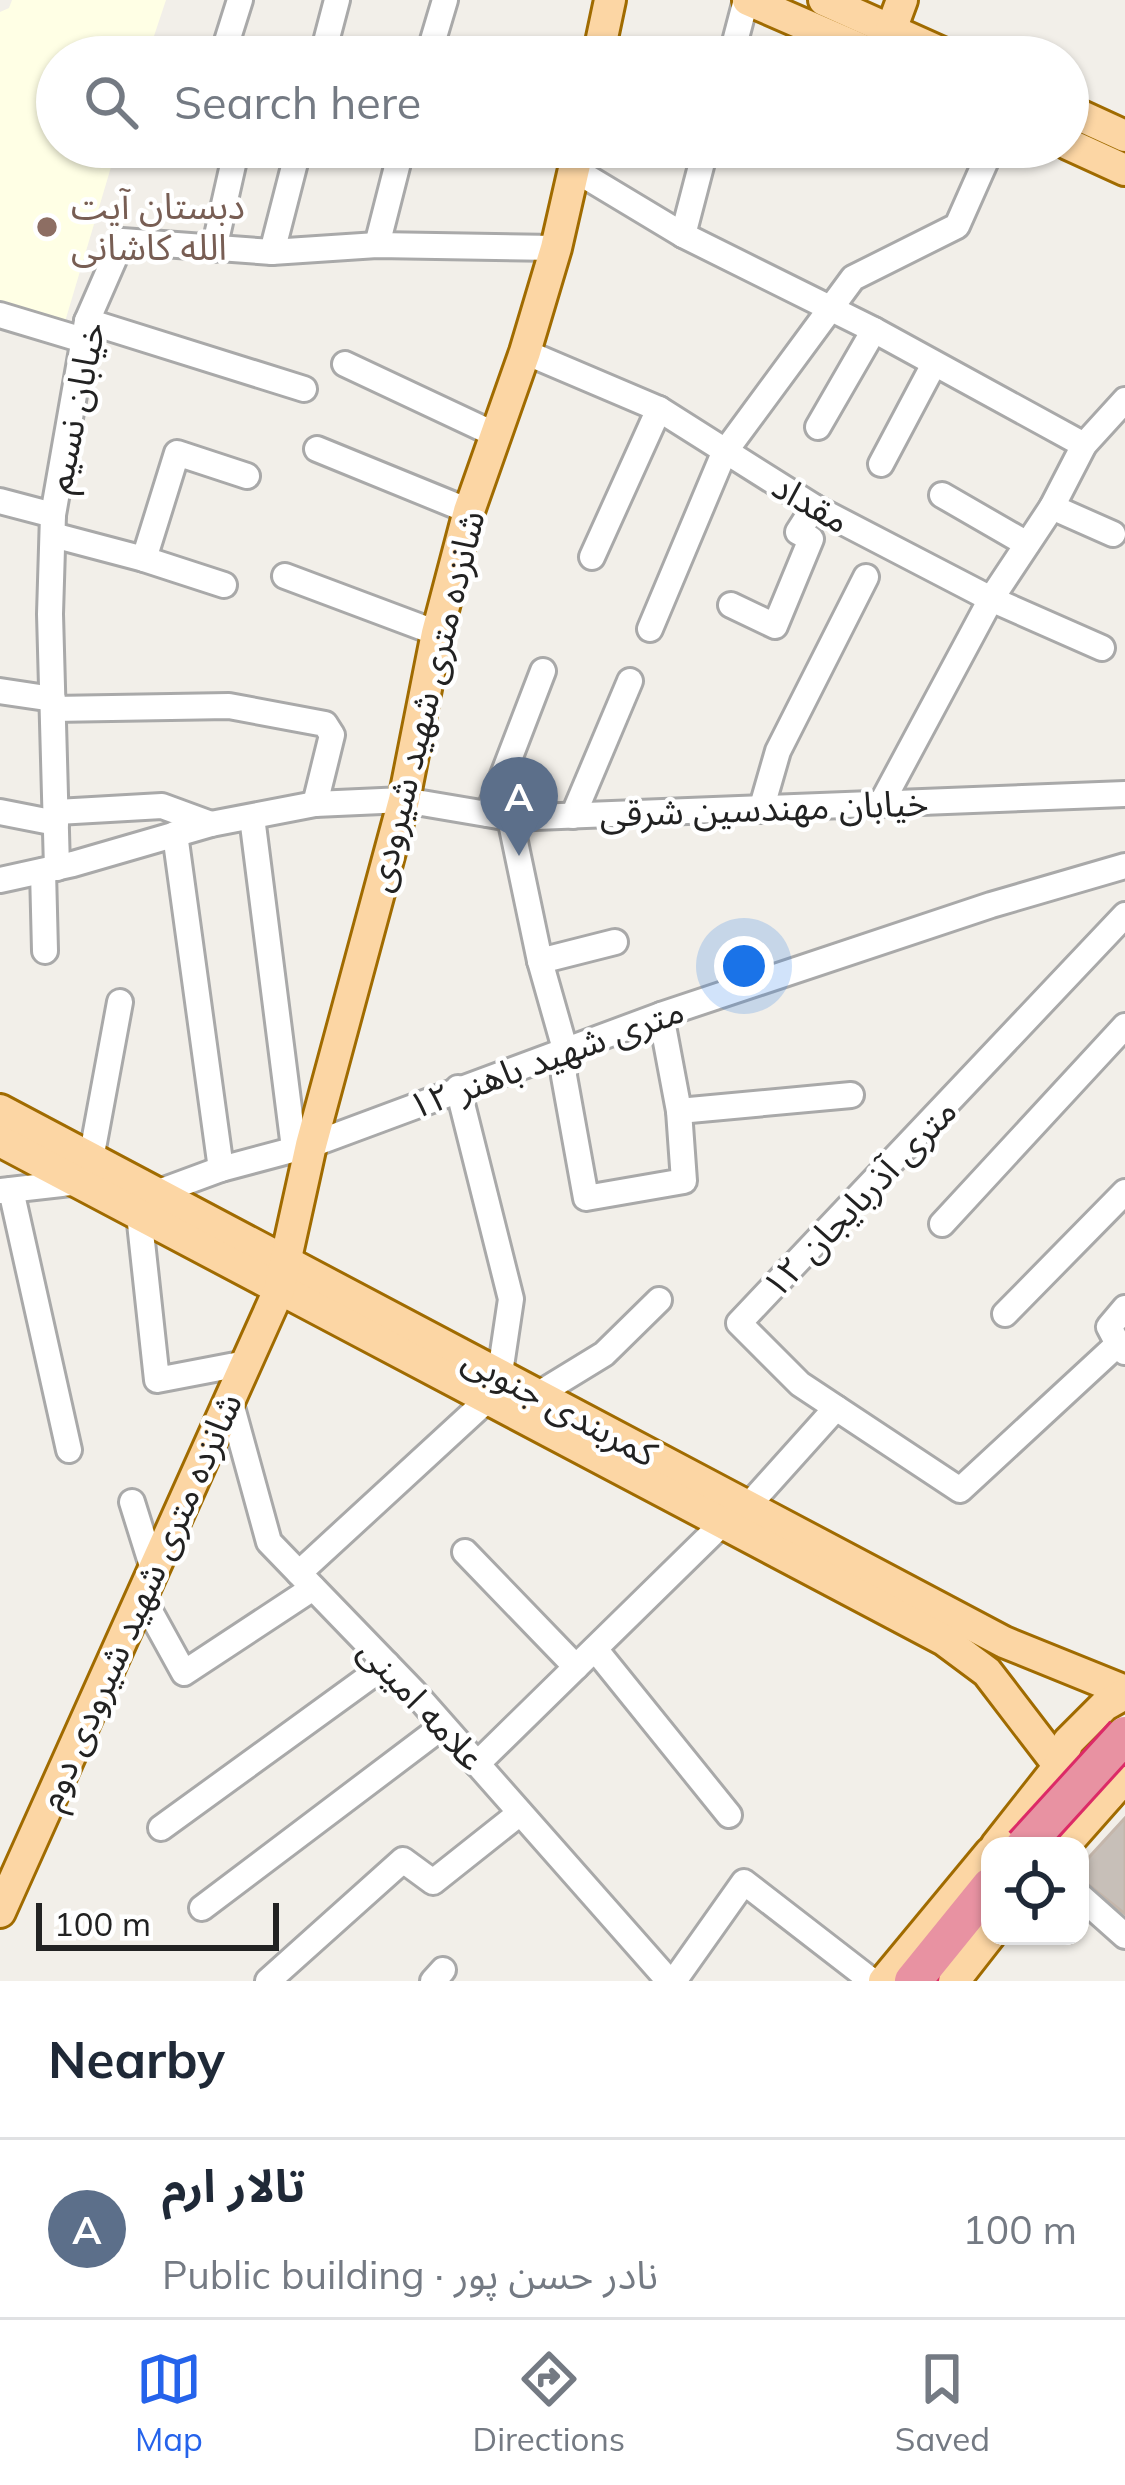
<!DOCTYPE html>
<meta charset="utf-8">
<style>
body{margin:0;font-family:Mulish,"Noto Sans Arabic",sans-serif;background:#f2f2f3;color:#1f2937}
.controls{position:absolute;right:36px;bottom:36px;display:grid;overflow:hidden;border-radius:24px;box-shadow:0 3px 9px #0004}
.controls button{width:108px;height:108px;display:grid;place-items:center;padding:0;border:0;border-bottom:3px solid #e0e1e3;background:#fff;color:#1f2937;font:60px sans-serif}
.scale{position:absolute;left:36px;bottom:30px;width:243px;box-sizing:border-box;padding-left:12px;border:6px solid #222;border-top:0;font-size:33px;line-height:42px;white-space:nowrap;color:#222;-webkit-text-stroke:9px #fff;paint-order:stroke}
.you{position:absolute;left:744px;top:966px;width:42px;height:42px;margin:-30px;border:9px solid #fff;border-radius:50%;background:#1a73e8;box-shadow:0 0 0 18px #1a73e833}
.badge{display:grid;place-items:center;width:78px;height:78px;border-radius:50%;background:#2563eb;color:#fff;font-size:39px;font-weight:700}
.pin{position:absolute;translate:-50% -99px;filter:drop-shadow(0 3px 6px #0008)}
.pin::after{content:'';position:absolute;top:63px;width:42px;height:36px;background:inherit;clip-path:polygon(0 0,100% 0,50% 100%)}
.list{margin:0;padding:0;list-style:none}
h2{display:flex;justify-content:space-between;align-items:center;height:156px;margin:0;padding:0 48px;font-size:51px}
h2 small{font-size:39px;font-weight:400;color:#747a83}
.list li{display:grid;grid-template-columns:78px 1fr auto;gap:36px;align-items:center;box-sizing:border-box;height:180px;padding:0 48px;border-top:3px solid #e0e1e3}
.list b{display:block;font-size:45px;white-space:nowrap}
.list p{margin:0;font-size:39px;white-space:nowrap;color:#747a83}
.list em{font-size:39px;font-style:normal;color:#747a83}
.icon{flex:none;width:66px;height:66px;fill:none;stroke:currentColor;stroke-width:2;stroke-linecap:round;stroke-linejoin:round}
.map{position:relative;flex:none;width:1125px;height:1981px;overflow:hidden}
.search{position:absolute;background:#fff;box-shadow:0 3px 9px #0004;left:36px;right:36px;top:36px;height:132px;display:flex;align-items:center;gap:30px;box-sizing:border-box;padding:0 42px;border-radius:66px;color:#747a83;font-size:45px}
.sheet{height:336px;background:#fff}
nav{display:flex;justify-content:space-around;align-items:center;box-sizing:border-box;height:168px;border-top:3px solid #e0e1e3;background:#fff;font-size:33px;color:#747a83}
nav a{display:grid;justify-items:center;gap:6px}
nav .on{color:#2563eb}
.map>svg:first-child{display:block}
</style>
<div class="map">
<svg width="1125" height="1981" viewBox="0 0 1125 1981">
<rect width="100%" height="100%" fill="#f2efe9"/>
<polygon fill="#ffffe5" points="12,0 166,0 147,57 57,57 57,147 117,147 64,325 0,308 0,12 9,8"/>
<polygon fill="#c7bfb8" stroke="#c4b6ab" stroke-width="3" points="1125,1818 1125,1914 1080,1878 1080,1867"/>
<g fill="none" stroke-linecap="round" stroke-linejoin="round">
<g stroke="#a9a9a9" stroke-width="30">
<g id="minor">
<polyline points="222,57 240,0"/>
<polyline points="322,57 337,0"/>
<polyline points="428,57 445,0"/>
<polyline points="731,57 746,0"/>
<polyline points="575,170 683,235 874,330 1084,445"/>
<polyline points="683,235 706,147"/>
<polyline points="377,245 402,147"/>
<polyline points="214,249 237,147"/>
<polyline points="272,252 299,147"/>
<polyline points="0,315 83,340"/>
<polyline points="87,321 304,389"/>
<polyline points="525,352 659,409 814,507 991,599 1102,648"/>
<polyline points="345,364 494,434"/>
<polyline points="818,427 874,330"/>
<polyline points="317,449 469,511"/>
<polyline points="881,464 934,364"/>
<polyline points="942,495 1027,544"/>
<polyline points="0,501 53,515"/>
<polyline points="1052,507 1113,534"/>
<polyline points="53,535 144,559 224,585"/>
<polyline points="592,557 659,409"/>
<polyline points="144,559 177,453 247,476"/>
<polyline points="285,576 437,633"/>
<polyline points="731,605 775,626 811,539 798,532 814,507"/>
<polyline points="650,629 724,453 853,278 957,226 992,147"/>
<polyline points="0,691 53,699"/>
<polyline points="53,709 229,706 325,724 332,735 315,804"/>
<polyline points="881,804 991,599 1052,507 1084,445 1125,400"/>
<polyline points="761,810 778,751 866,577"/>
<polyline points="0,812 56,823"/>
<polyline points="57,812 162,806 211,824"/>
<polyline points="488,814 543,671"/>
<polyline points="573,816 630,681"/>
<polyline points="252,817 294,1148"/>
<polyline points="510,818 540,961 565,1049 564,1076 586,1198 684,1181 679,1111 661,1015"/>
<polyline points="175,834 221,1169"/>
<polyline points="57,868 50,614 53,515 87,321 122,241 272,252 377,245 556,248"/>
<polyline points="43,871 45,951"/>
<polyline points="0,880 73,864 211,824 315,804 404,800 510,818 1125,794"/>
<polyline points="1125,915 739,1323 800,1384 960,1490 1118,1344 1125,1352"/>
<polyline points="540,961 615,942"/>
<polyline points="458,1088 511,1299 500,1373"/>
<polyline points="679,1111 851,1095"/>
<polyline points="91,1159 120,1002"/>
<polyline points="11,1190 69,1450"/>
<polyline points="0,1191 79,1182"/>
<polyline points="156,1193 221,1169 311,1145 661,1015 991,905 1125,866"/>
<polyline points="139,1214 157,1380 246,1363"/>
<polyline points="942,1224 1125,1026"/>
<polyline points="1005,1314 1125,1192"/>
<polyline points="1118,1344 1109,1327 1125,1308"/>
<polyline points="537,1395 604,1354 659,1300"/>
<polyline points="230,1400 269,1542 413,1691 669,1981"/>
<polyline points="132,1502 153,1569"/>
<polyline points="748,1506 836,1408"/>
<polyline points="465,1552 576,1667"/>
<polyline points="299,1573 486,1401"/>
<polyline points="141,1595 184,1673 313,1588"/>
<polyline points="595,1649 729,1815"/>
<polyline points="477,1764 723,1523"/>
<polyline points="161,1828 387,1664"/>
<polyline points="1080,1896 1125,1936"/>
<polyline points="202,1908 443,1726"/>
<polyline points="268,1981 403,1860 433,1882 520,1813"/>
<polyline points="433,1981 443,1970"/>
<polyline points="674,1981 744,1882 872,1981"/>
</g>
</g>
<g stroke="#a06b00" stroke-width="36">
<g id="major">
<polyline points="748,0 879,57"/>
<polyline points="824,0 951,57"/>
<polyline points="885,46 902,0"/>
<polyline points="598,57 610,0"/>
<polyline points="1068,110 1125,136"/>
<polyline points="1068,144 1125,170"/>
<polyline points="0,1110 1004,1642 1125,1691"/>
<path d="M0,1141L944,1640L987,1672L1059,1766C1066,1790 1084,1800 1108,1796"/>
<polyline points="996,1846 1059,1766 1068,1742 1105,1705 1125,1694"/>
<polyline points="1064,1846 1125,1777"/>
<polyline points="0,1912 279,1290 311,1145 404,800 437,633 469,511 525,352 556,248 579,147"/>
<polyline points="884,1981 990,1853"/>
<polyline points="954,1981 990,1935"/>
</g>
</g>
<g stroke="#dc2a67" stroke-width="42">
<polyline id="highway" points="913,1981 990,1886"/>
</g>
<use href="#minor" stroke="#fff" stroke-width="24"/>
<use href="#major" stroke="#fcd6a4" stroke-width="30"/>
<use href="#highway" stroke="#e892a2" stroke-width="36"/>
<g stroke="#dc2a67" stroke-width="42" stroke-linecap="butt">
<polyline id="highway-bridge" points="1024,1846 1125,1735"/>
</g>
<use href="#highway-bridge" stroke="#e892a2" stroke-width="36"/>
</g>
<circle fill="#8d6e63" stroke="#fff" stroke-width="4.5" cx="47" cy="227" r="12"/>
<g text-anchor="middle" stroke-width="9" stroke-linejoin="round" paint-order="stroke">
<g font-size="36" fill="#785e54" stroke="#fff" text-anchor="start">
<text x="71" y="219">دبستان آیت<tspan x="71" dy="41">الله کاشانی</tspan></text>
</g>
<g font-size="36" fill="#222" stroke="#fff">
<text transform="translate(75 407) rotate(-78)" y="13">خیابان نسیم</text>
<text transform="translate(811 503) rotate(30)" y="13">مقداد</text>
<text transform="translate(425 701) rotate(-76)" y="13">شانزده متری شهید شیرودی</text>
<text transform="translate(764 808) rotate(-2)" y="13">خیابان مهندسین شرقی</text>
<text transform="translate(546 1058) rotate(-20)" y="13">۱۲ متری شهید باهنر</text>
<text transform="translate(859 1198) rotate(-46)" y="13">۱۲ متری آذربایجان</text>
<text transform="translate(560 1406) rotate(28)" y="13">کمربندی جنوبی</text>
<text transform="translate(139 1601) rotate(-66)" y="13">شانزده متری شهید شیرودی دوم</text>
<text transform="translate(422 1704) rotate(47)" y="13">علامه امینی</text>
</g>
</g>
</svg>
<div class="controls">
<button><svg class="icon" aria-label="locate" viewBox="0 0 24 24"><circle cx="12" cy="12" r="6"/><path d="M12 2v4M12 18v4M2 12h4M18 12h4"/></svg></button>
</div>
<div class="scale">100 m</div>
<div class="you"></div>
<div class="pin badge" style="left:519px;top:856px;background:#5c6f8a">A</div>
<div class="search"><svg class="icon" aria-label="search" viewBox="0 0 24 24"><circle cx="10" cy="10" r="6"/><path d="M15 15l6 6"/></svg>Search here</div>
</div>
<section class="sheet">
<h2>Nearby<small></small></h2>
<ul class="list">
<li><span class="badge" style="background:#5c6f8a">A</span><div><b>تالار ارم</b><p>Public building · نادر حسن پور</p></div><em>100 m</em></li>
</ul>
</section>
<nav>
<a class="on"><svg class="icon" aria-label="map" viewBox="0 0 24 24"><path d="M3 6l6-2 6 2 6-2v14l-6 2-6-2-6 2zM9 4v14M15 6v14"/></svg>Map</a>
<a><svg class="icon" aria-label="directions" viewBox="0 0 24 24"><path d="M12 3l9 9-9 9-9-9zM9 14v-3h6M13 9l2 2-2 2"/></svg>Directions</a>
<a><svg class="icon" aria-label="saved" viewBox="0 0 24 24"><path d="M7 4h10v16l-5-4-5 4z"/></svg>Saved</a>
</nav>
